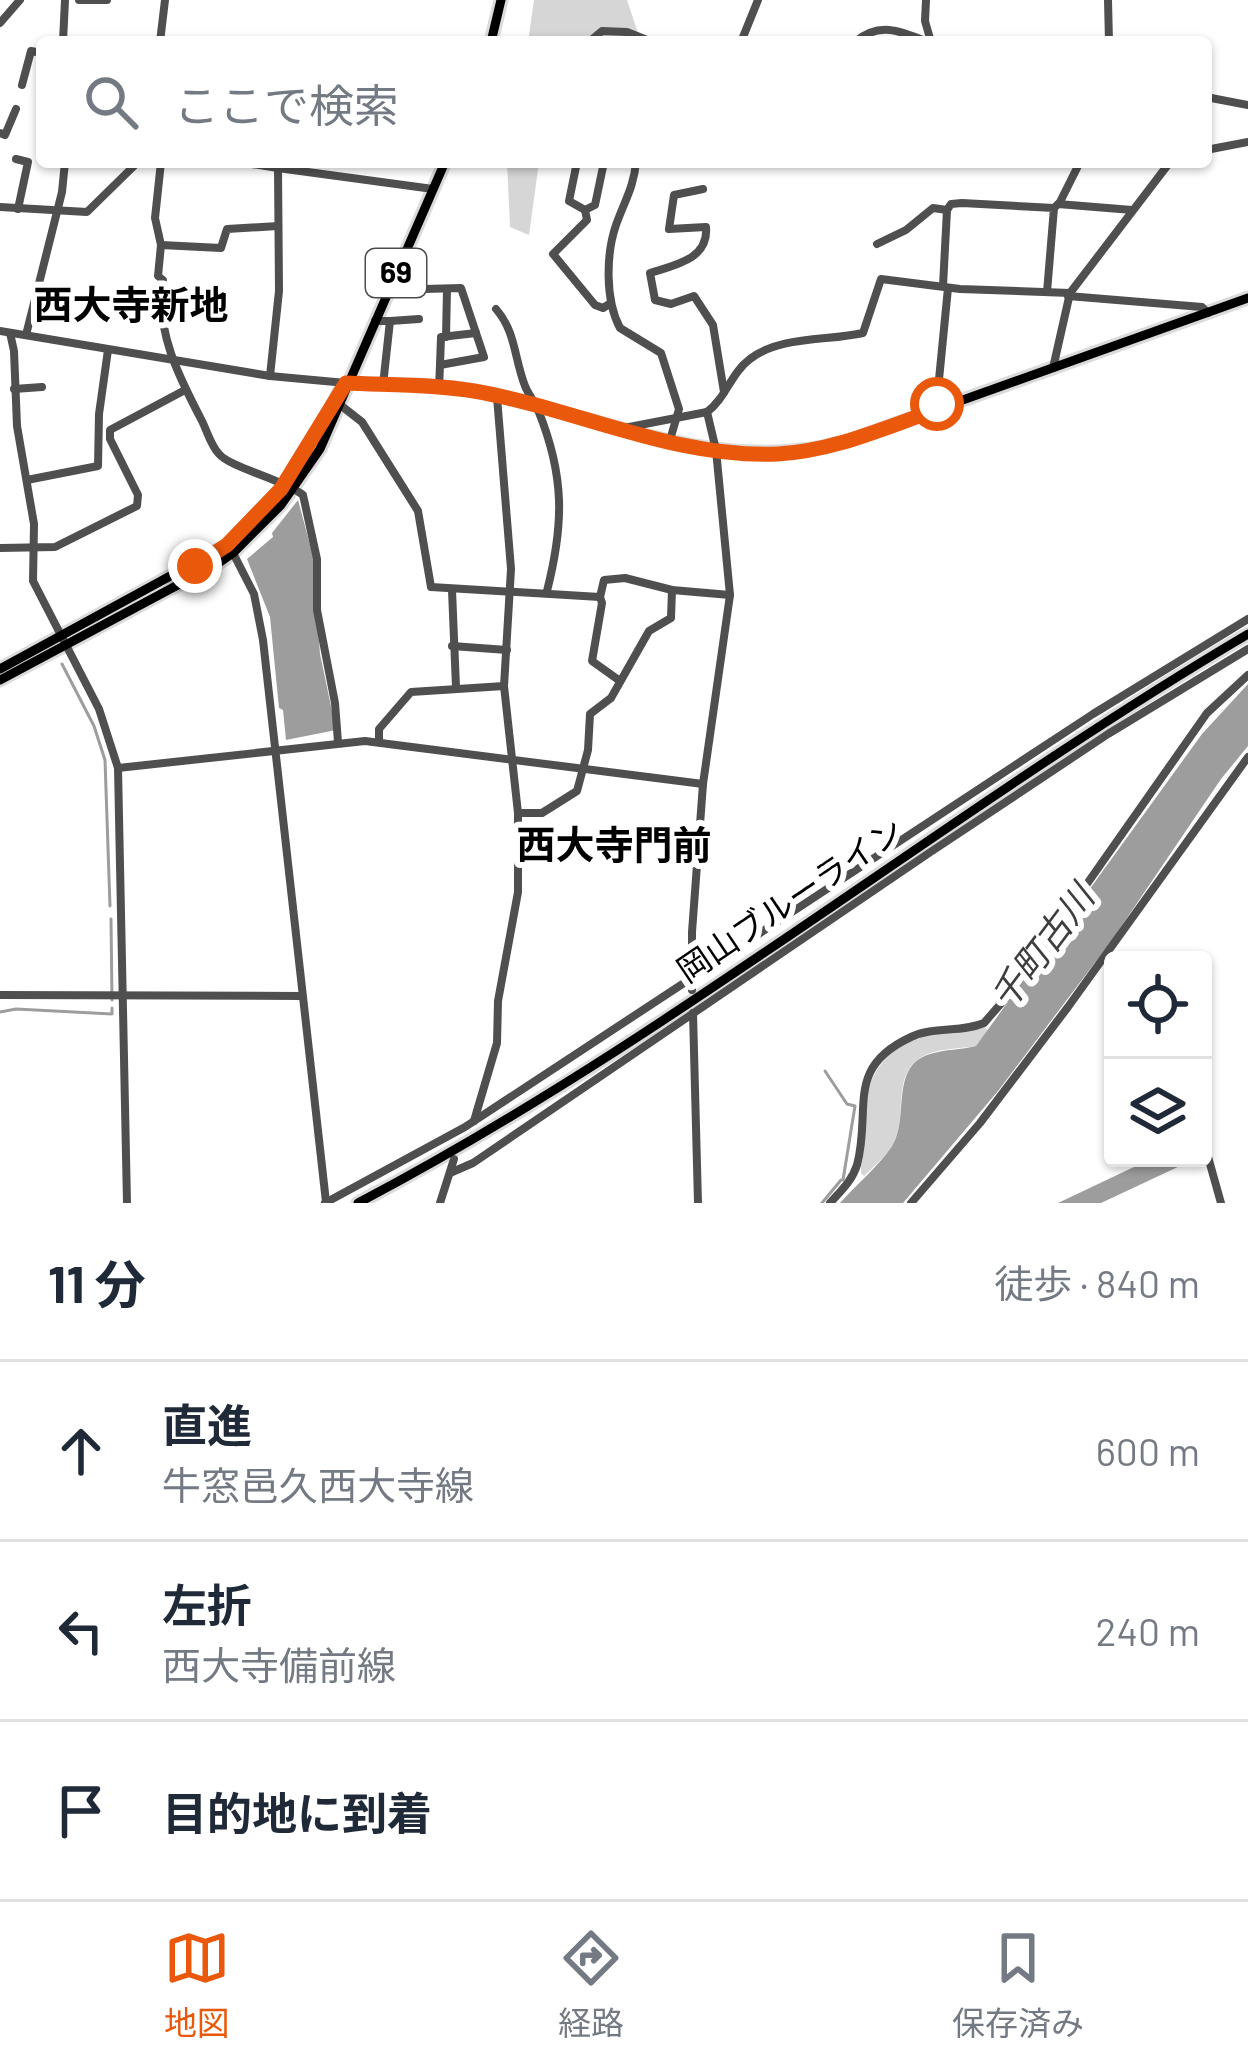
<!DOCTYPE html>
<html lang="ja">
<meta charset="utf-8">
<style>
body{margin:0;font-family:Barlow,"Noto Sans JP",sans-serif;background:#f6f6f7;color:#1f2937}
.controls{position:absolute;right:36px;bottom:36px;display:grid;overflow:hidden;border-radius:12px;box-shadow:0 3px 9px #0004}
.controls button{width:108px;height:108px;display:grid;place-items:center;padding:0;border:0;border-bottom:3px solid #e0e1e3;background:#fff;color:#1f2937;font:60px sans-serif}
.stop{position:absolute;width:36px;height:36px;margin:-27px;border:9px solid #ea580c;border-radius:50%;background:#fff}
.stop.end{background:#ea580c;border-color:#fff;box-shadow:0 3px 12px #0008}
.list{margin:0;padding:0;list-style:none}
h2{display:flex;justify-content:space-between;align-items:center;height:156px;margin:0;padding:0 48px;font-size:51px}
h2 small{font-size:39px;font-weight:400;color:#747a83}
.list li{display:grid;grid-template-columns:78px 1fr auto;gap:36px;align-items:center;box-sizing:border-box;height:180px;padding:0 48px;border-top:3px solid #e0e1e3}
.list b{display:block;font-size:45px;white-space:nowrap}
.list p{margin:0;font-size:39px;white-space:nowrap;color:#747a83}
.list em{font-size:39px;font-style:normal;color:#747a83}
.icon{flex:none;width:66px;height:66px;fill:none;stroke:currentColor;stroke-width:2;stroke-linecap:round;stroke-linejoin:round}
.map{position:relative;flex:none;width:1248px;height:1203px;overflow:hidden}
.search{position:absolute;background:#fff;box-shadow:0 3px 9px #0004;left:36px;right:36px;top:36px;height:132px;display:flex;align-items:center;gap:30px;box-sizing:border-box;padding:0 42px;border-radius:12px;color:#747a83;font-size:45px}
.sheet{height:696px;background:#fff}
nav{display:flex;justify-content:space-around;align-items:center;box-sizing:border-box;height:168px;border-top:3px solid #e0e1e3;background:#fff;font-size:33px;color:#747a83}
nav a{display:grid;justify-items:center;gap:6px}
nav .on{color:#ea580c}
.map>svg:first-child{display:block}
</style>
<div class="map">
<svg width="1248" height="1203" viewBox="0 0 1248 1203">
<rect width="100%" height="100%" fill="#fff"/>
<g fill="#d6d6d6">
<polygon points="534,0 627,0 641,42 528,42"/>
<polygon points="507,162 539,162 529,235 510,227"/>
<path d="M984,1027L988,1030L976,1046C960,1049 935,1048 920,1058C893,1075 906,1114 895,1139C890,1153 875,1165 864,1176L861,1173C864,1112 856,1056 928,1035C946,1030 966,1034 984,1027Z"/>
</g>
<g fill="#9d9d9d">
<polygon points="298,500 313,556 320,654 336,730 286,740 283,710 279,708 270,617 247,559 273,537 272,533"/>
<path d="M1248,684V746L1221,779L1112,940L998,1091L903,1203H840C856,1185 879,1166 892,1146C910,1118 889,1066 930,1054C946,1049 961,1050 976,1046L1202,734Z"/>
<polygon points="1153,1158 1197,1158 1101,1203 1058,1203"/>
</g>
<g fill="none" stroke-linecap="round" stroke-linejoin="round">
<g stroke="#9d9d9d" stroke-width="3">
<polyline points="62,664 94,726 105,760 110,906"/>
<polyline points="111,919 112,1000"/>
<polyline points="0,1012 16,1009 112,1014 112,1008"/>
<polyline points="825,1071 847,1104 855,1106 843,1180"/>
<polyline points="822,1203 841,1180"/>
</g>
<polyline stroke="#d9d9d9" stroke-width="8" stroke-dasharray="8 4" stroke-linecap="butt" points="1097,720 1105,730"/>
<g stroke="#dbdbdb" stroke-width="15">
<g id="major">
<polyline points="491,42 501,0"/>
<path d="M346,383C388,385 434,383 476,391C600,415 721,478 848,441L1248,298"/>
<polyline points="0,669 227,545 281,489 318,434 339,392"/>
<polyline points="0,680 217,564 233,553 281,505 320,449 445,162"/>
<path d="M358,1203C670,1039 945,813 1248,634"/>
</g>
</g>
<g stroke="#4f4f4f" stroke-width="8">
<polyline points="79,0 107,0"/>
<polyline points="926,0 925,21 931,42"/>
<polyline points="1108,0 1109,42"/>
<polyline points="0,23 20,0"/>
<polyline points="63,42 65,0"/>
<polyline points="160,42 165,0"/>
<polyline points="589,42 602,31 627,32 652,42"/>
<polyline points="741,42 758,0"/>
<path d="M855,42C879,21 901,31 928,42"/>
<polyline points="22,85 31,51 42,53"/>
<polyline points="1206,97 1248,105"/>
<polyline points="0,133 5,135 16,109"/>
<polyline points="1206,150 1248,142"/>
<polyline points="16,159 28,162 18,209"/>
<polyline points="161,162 155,218 161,245"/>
<polyline points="239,162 278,168 279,291 270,376"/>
<polyline points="577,162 569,201 585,210"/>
<polyline points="604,162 595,205 585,210 587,220 553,254 595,305 603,308 611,303"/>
<path d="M636,162C634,187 624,202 616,225C606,254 605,300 620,328L661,353L679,409L670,440"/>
<polyline points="278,168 433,189"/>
<path d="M703,189L674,195L669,229L706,227C709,259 675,265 650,273L655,300L671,304L694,296L713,325L724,392"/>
<polyline points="1059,204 1080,162"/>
<polyline points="0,207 87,212 138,162"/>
<polyline points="1054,208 1058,204 1132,210"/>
<polyline points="947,210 951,204 962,203 1054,208 1047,292"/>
<path d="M278,226L227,229L221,248L161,245L158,276L163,280C155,331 179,377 202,421C207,431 211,446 219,454C231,468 282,479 303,495L317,559V610L335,703L338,742"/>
<polyline points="877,244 906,230 933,208 947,210 943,286"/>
<polyline points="388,290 461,288 484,357 440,365 439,388"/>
<polyline points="1070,293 1170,162"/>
<polyline points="1068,296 1202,307 1208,313"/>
<path d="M496,309C516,332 514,358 525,386C528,394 535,402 538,410C565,476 564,524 547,591"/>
<polyline points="375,321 390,321 383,385"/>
<polyline points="390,321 419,319"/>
<polyline points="0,331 270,376 346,383"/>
<polyline points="10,333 14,351 17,426 34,524 33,581 99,709 118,768 127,1203"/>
<polyline points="26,335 62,192 65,162"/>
<polyline points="446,337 447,289"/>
<polyline points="440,365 441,337 476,333"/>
<polyline points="14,389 42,387"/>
<polyline points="339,404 362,422 418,511 431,587 600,597 604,580 625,578 672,590 730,595"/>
<polyline points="936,410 948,288"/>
<path d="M624,428L707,412C726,398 731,373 750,359C779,336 828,341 863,333L881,279L960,289L1070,293L1053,368"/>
<polyline points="27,480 98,466 99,414 108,350"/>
<polyline points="0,548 55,547 137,506 138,495 110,439 110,430 185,390"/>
<polyline points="232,551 254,594 263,640 326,1202"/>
<polyline points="452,590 456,687"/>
<polyline points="600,597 602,603 592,661 620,681"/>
<polyline points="452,646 507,650"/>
<polyline points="379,742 379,729 411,692 504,686"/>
<polyline points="118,768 365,741 703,784"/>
<polyline points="518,813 542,813 577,791 588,750 590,714 611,698 649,631 671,618 672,590"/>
<polyline points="692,990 692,932 703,784 730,595 716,450 707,412"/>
<polyline points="0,995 302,996"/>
<polyline points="693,1013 698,1203"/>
<polyline points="474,1121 497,1043 498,1001 518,892 518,813 504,686 511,569 497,397"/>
<polyline points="1203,1139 1221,1203"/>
<polyline points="450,1173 473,1163 929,853 1108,734 1248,649"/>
<polyline points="325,1203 465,1127 1093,714 1248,619"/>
<polyline points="440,1203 454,1159"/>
<path d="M830,1203C841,1191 852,1181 857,1165C872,1109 844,1068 911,1037C934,1026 961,1033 984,1023L1011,992L1207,713L1248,675"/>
<polyline points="911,1203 980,1123 1068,1007 1248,757"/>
</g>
<use href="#major" stroke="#000" stroke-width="9"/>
</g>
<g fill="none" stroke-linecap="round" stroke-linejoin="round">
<path stroke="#ea580c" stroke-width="15" d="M195,566L227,545L281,489L346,383C388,385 432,384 474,391C574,408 674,459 778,454C833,451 884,428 936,410L937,404"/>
</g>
<g text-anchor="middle" stroke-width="12" stroke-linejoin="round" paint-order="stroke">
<rect fill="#fff" stroke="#4c4c4c" stroke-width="3" x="366" y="249" width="60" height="48" rx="9"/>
<g font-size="30" font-weight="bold" fill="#000">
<text x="396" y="283">69</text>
</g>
<g font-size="33" fill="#000" stroke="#fff">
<text transform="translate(790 900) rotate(-34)" y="12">岡山ブルーライン</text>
</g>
<g font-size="36" font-style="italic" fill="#3e3e3e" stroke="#fff">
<text transform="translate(1042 947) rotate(-53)" y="13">千町古川</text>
</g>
<g font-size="39" font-weight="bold" fill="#000" stroke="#fff">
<text x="131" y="319">西大寺新地</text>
<text x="614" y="859">西大寺門前</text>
</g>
</g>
</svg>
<div class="controls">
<button><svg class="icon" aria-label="locate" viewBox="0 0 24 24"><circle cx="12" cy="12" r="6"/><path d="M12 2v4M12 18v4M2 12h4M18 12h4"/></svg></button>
<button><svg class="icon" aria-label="layers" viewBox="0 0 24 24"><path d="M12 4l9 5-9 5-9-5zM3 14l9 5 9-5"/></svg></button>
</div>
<div class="stop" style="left:937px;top:404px"></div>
<div class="stop end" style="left:195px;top:566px"></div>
<div class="search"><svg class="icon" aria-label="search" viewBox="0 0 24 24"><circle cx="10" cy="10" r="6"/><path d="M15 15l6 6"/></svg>ここで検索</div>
</div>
<section class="sheet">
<h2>11 分<small>徒歩 · 840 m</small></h2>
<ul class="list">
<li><svg class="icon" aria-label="ahead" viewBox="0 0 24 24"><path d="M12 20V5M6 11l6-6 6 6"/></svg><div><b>直進</b><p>牛窓邑久西大寺線</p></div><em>600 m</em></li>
<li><svg class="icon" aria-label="left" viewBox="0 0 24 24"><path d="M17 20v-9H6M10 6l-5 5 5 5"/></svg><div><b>左折</b><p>西大寺備前線</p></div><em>240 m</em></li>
<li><svg class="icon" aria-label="arrive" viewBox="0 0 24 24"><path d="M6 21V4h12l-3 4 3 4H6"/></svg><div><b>目的地に到着</b></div></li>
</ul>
</section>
<nav>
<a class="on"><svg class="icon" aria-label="map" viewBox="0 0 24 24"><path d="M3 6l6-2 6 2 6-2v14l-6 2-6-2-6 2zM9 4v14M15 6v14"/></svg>地図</a>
<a><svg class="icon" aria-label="directions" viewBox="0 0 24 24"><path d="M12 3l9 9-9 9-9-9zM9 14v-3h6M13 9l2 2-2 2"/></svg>経路</a>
<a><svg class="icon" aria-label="saved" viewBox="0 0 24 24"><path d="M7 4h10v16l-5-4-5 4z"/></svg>保存済み</a>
</nav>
